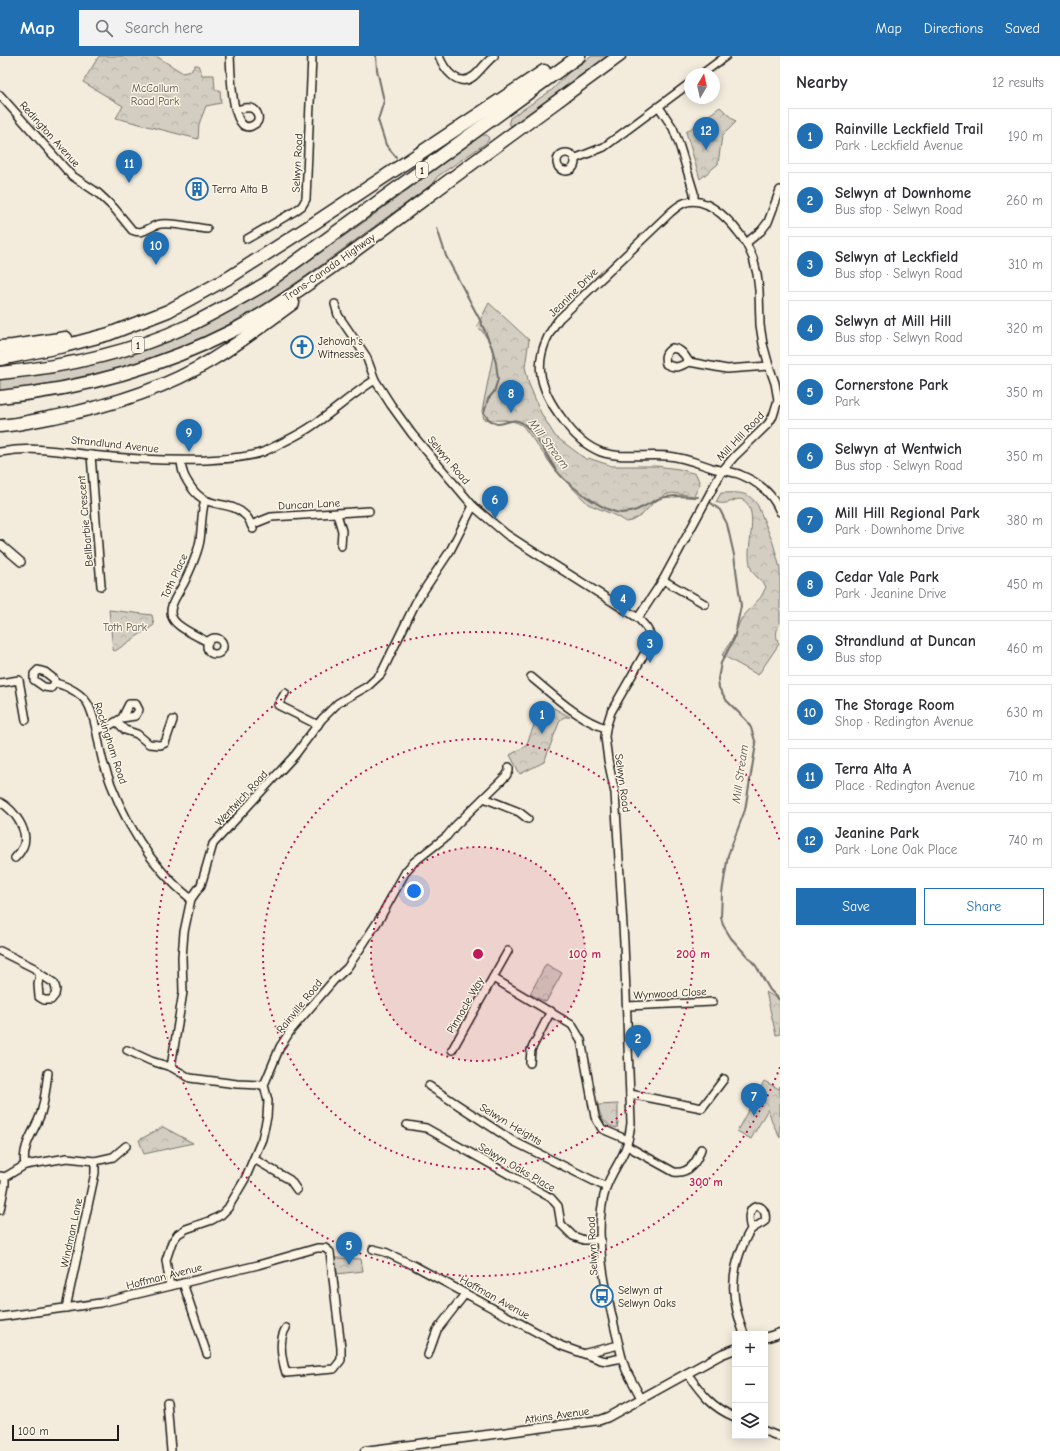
<!DOCTYPE html>
<meta charset="utf-8">
<style>
body{margin:0;font-family:"Comic Neue",sans-serif;background:#f2f2f3;color:#2b2b33}
.controls{position:absolute;right:12px;bottom:12px;display:grid;overflow:hidden;border-radius:0px;box-shadow:0 2px 10px #0003}
.controls button{width:36px;height:36px;display:grid;place-items:center;padding:0;border:0;border-bottom:1px solid #e1e1e2;background:#fff;color:#2b2b33;font:20px sans-serif}
.compass{position:absolute;left:684px;top:12px;width:36px;height:36px;border-radius:50%;background:#fff;box-shadow:0 2px 10px #0003;rotate:9deg}
.scale{position:absolute;left:12px;bottom:10px;width:107px;box-sizing:border-box;padding-left:4px;border:2px solid #1c1c1c;border-top:0;font-size:11px;line-height:14px;white-space:nowrap;color:#1c1c1c;-webkit-text-stroke:3px #fcf5e5;paint-order:stroke}
.you{position:absolute;left:414px;top:835px;width:14px;height:14px;margin:-10px;border:3px solid #fff;border-radius:50%;background:#1a73e8;box-shadow:0 0 0 6px #1a73e833}
.badge{display:grid;place-items:center;width:26px;height:26px;border-radius:50%;background:#1f6fb2;color:#fff;font-size:13px;font-weight:700}
.pin{position:absolute;translate:-50% -33px;filter:drop-shadow(0 1px 2px #0008)}
.pin::after{content:'';position:absolute;top:21px;width:14px;height:12px;background:inherit;clip-path:polygon(0 0,100% 0,50% 100%)}
.list{margin:0;padding:0;list-style:none}
h2{display:flex;justify-content:space-between;align-items:center;height:52px;margin:0;padding:0 16px;font-size:17px}
h2 small{font-size:13px;font-weight:400;color:#7c7c81}
.list li{display:grid;grid-template-columns:26px 1fr auto;gap:12px;align-items:center;box-sizing:border-box;height:56px;margin:0 8px 8px;padding:0 8px;border:1px solid #e1e1e2;border-radius:0px}
.list b{display:block;font-size:15px;white-space:nowrap}
.list p{margin:0;font-size:13px;white-space:nowrap;color:#7c7c81}
.list em{font-size:13px;font-style:normal;color:#7c7c81}
.actions{display:flex;gap:8px;padding:12px 16px}
.actions a{flex:1;padding:9px 0;border:1px solid #1f6fb2;border-radius:0px;text-align:center;font-size:14px;color:#1f6fb2}
.actions .main{background:#1f6fb2;color:#fff}
.icon{flex:none;width:22px;height:22px;fill:none;stroke:currentColor;stroke-width:2;stroke-linecap:round;stroke-linejoin:round}
.map{position:relative;flex:none;width:780px;height:1395px;overflow:hidden}
header{display:flex;align-items:center;gap:24px;box-sizing:border-box;height:56px;padding:0 20px;background:#1f6fb2;color:#fff}
header strong{font-size:19px}
nav{display:flex;gap:22px;margin-inline-start:auto;font-size:14px}
.search{width:280px;height:36px;background:#f2f2f3;display:flex;align-items:center;gap:10px;box-sizing:border-box;padding:0 14px;border-radius:0px;color:#7c7c81;font-size:15px}
main{display:flex}
aside{flex:1;background:#fff}
.map>svg:first-child{display:block}
</style>
<header>
<strong>Map</strong>
<div class="search"><svg class="icon" aria-label="search" viewBox="0 0 24 24"><circle cx="10" cy="10" r="6"/><path d="M15 15l6 6"/></svg>Search here</div>
<nav><a>Map</a><a>Directions</a><a>Saved</a></nav>
</header>
<main>
<div class="map">
<svg width="780" height="1395" viewBox="0 0 780 1395">
<defs>
<pattern id="park-crowns" width="20" height="18" patternUnits="userSpaceOnUse"><rect width="20" height="18" fill="#d3cec1"/><path d="M2 6a3 3 0 1 1 6 0M12 15a3 3 0 1 1 6 0" fill="none" stroke="#b5b0a5"/></pattern>
</defs>
<rect width="100%" height="100%" fill="#f3ecdd"/>
<filter id="ink" filterUnits="userSpaceOnUse"><feTurbulence type="fractalNoise" baseFrequency=".025" numOctaves="2"/><feDisplacementMap in="SourceGraphic" scale="8" xChannelSelector="R" yChannelSelector="G"/><feConvolveMatrix kernelMatrix="1 2 1 2 8 2 1 2 1" color-interpolation-filters="sRGB"/></filter>
<g filter="url(#ink)">
<g fill="#d3cec1" stroke="#78756e">
<polygon points="592,0 609,0 519,66 513,70 510,69 509,66 510,62 552,34 568,17"/>
<polygon points="482,79 487,79 489,83 486,87 438,120 431,129 309,218 260,251 224,271 191,287 146,306 88,322 32,332 0,335 0,323 52,317 119,301 192,275 214,264 255,241 280,225 364,166"/>
</g>
<g fill="url(#park-crowns)" stroke="#78756e">
<polygon points="99,0 156,0 183,17 191,15 195,9 198,9 202,19 214,19 215,34 220,34 221,47 206,50 199,68 198,83 116,62 123,50 83,26"/>
<polygon points="720,51 736,66 722,80 718,108 700,123 686,76"/>
<path d="M489,247L529,284L525,311L529,328L541,357L555,380L587,404L588,402L612,410H656L679,413L696,418L700,428L694,440L672,437L665,439L652,448L642,459L631,465L626,466L614,459L588,448L556,415L523,370C511,361 497,366 484,363L482,355L493,300C492,288 485,278 477,270Z"/>
<path d="M721,437C737,437 748,434 758,450L773,487L780,512V567C776,574 775,580 779,588L758,619L722,599L733,582L741,563L761,541L766,531C764,526 760,524 756,520C750,515 749,505 749,497C749,484 758,452 743,444C737,441 731,447 725,447C722,448 719,447 716,446Z"/>
<polygon points="109,554 152,559 154,569 115,595 113,594"/>
<polygon points="543,646 570,661 564,661 560,664 544,706 520,718 510,699 526,690"/>
<polygon points="546,908 562,917 546,946 530,938"/>
<polygon points="766,936 780,944 780,978 776,979"/>
<polygon points="764,1025 779,1033 780,1030 780,1082 773,1068 768,1053 751,1083 737,1075"/>
<path d="M618,1048V1066L617,1072C604,1070 600,1060 598,1049Z"/>
<polygon points="163,1071 193,1087 144,1098 139,1084"/>
<polygon points="335,1202 361,1203 363,1215 337,1218"/>
</g>
<g fill="none" stroke-linecap="round" stroke-linejoin="round">
<g stroke="#716e68" stroke-width="2">
<polyline points="376,0 377,14 384,45 378,64 386,89 396,101"/>
<path d="M437,172L446,200L480,264L492,292L496,307L498,323L494,336L488,343L484,357C501,383 509,352 527,371C539,383 547,400 556,414C566,428 604,456 621,457C636,457 646,449 658,443C670,438 685,441 698,441"/>
<polyline points="711,447 720,454 727,468 734,499 741,550 734,583 721,607 718,623 719,632 727,645 747,665 751,672 756,688 745,754 728,799 722,837 721,861 723,869 731,882 756,910 770,934 780,944"/>
</g>
<g stroke="#1c1c1c" stroke-width="10">
<g id="minor">
<path d="M230,0C231,10 230,86 255,68C261,64 258,54 251,52C245,51 241,53 236,54"/>
<path d="M439,0C444,13 458,33 474,20C481,14 486,6 494,0"/>
<polyline points="702,18 726,0"/>
<path d="M0,39L71,119L98,137L114,152L132,174C144,180 150,169 161,168C173,166 195,172 207,173"/>
<polyline points="659,51 673,72 679,88 694,137 694,145"/>
<circle cx="566" cy="106" r="9"/>
<polyline points="574,103 604,91 690,27"/>
<polyline points="247,183 295,155 302,150 306,143 312,0"/>
<path d="M746,187C735,170 710,140 687,146C681,147 676,152 671,156L559,263C531,300 536,330 564,365C573,378 586,390 601,396C622,403 646,398 668,400C683,401 697,407 712,412C721,415 732,415 741,419C758,426 773,438 780,456"/>
<path d="M335,248L338,259L366,300L375,324L391,349L412,378L473,450L506,478L529,493L638,562L646,571L650,578L647,593L611,656L606,672L605,681L608,704L615,737L624,887L631,1067C630,1074 629,1083 626,1091C621,1105 611,1117 606,1132C590,1183 610,1251 622,1302L626,1314L641,1342"/>
<path d="M689,306C679,311 676,313 666,308C664,300 665,297 672,292C681,293 684,298 689,306L727,313L769,310"/>
<path d="M0,396C33,390 58,395 90,399C129,403 167,405 206,404C223,403 247,402 263,396C278,389 295,381 309,372C332,357 352,338 375,324"/>
<polyline points="91,399 101,530"/>
<path d="M181,405C182,416 184,421 191,431C207,455 229,443 245,459C249,462 251,468 253,473"/>
<path d="M205,444C201,458 202,470 200,484C198,498 190,514 184,527C179,537 166,552 173,563C178,572 199,581 208,586"/>
<polyline points="337,458 342,475 341,490"/>
<polyline points="251,469 271,461 369,455"/>
<polyline points="0,488 21,506"/>
<polyline points="663,524 705,548"/>
<polyline points="638,562 663,524 722,415 734,401 768,368 773,360 778,344 775,327 769,310 763,288 760,269 759,234 757,218 753,202 746,187 761,175 768,166 780,134"/>
<circle cx="215" cy="590" r="8"/>
<polygon points="38,614 45,616 54,623 55,627 51,632 44,631 34,624 34,618"/>
<path d="M531,621C552,638 580,665 606,672"/>
<polyline points="0,627 19,624 26,664"/>
<path d="M55,627C68,630 83,638 89,650C97,667 98,688 103,706C120,758 148,809 191,843"/>
<polyline points="285,637 278,649 318,669"/>
<polyline points="117,666 125,674 137,678 149,688 160,689 165,687 173,664"/>
<polyline points="96,674 107,671 122,662 135,660 139,654 136,648 129,648 122,662"/>
<polyline points="484,742 519,756 528,763"/>
<path d="M0,746C14,754 30,775 23,791C21,795 18,799 15,802"/>
<polyline points="0,895 34,912 40,918 54,927 56,933 55,939 51,944 44,944 39,941 38,928 40,918"/>
<polyline points="493,922 572,969 581,984 595,1061 602,1073 628,1084"/>
<polyline points="627,950 713,946"/>
<polyline points="127,994 151,1005 171,1011"/>
<polyline points="452,994 508,895"/>
<polyline points="530,1007 531,994 551,955"/>
<polyline points="264,1029 237,1028 190,1022 171,1011 183,936 182,901 184,876 191,843 201,829 213,788 295,699 322,663 338,647 368,630 381,618 416,546 450,495 473,450"/>
<polyline points="429,1030 513,1085 606,1131"/>
<polyline points="630,1038 702,1052 724,1023"/>
<polyline points="407,1069 426,1072 551,1142 558,1150 561,1168 573,1180 584,1184 601,1184"/>
<path d="M627,1090L674,1116C689,1118 697,1106 701,1093"/>
<polyline points="254,1103 290,1124 297,1134"/>
<path d="M25,1109C21,1090 36,1073 41,1057C45,1044 46,1030 48,1017"/>
<polyline points="0,1120 5,1121 25,1109 67,1102 95,1105 113,1101 126,1090"/>
<polyline points="0,1154 5,1128 5,1121"/>
<polyline points="373,1193 385,1196 415,1210 562,1290 601,1304 607,1305 622,1302"/>
<polyline points="183,1227 207,1298"/>
<polyline points="170,1230 166,1204 172,1186 178,1178 186,1173 212,1164 221,1159 228,1152 245,1123 262,1083 267,1061 268,1045 264,1029 280,991 291,974 334,924 347,912 356,899 380,862 406,815 414,806 447,780 455,770 506,720 509,715 509,711"/>
<polyline points="66,1252 95,1117 95,1105"/>
<path d="M0,1261L100,1247L258,1209L317,1192H325L330,1196L341,1292V1304L334,1313L286,1317C282,1304 278,1284 286,1272"/>
<path d="M744,1278C732,1245 729,1222 743,1189C745,1184 748,1176 752,1173C756,1170 761,1168 765,1165C769,1145 742,1144 751,1173"/>
<polyline points="586,1297 619,1289"/>
<polyline points="428,1299 437,1274 465,1238"/>
<path d="M687,1317C701,1337 712,1352 735,1361"/>
<polyline points="167,1346 171,1395"/>
<polyline points="765,1375 780,1381"/>
</g>
</g>
<g stroke="#1c1c1c" stroke-width="11">
<g id="tertiary">
<polyline points="765,1282 780,1277"/>
<polyline points="365,1395 600,1364 608,1361 722,1298 735,1293"/>
</g>
</g>
<g stroke="#1c1c1c" stroke-width="15">
<g id="motorway">
<polyline points="0,291 13,290 66,282"/>
<polyline points="0,303 64,290 109,278 168,255 230,221 313,168 544,15"/>
<path d="M0,317C64,311 129,297 188,270C214,257 239,243 265,228L579,0"/>
<path d="M0,341C82,333 161,311 234,274C256,263 276,249 296,236C341,206 384,173 427,141C491,93 555,47 619,0"/>
<path d="M0,370C18,369 36,364 54,361C110,350 165,333 213,303C241,286 267,266 293,247"/>
</g>
</g>
<use href="#minor" stroke="#fcf5e5" stroke-width="7"/>
<use href="#tertiary" stroke="#fcf5e5" stroke-width="8"/>
<use href="#motorway" stroke="#fcf5e5" stroke-width="12"/>
</g>
</g>
<circle cx="478" cy="898" r="107" fill="#c2185b" fill-opacity=".12"/>
<g fill="none" stroke="#c2185b" stroke-width="2" stroke-dasharray="2 4">
<circle cx="478" cy="898" r="107"/>
<circle cx="478" cy="898" r="215"/>
<path d="M780 1011A322 322 0 1 1 780 785"/>
</g>
<defs>
<g id="building-ring" transform="scale(1.15)"><circle r="9.5" fill="#fcf5e5" stroke="#1f6fb2" stroke-width="1.5"/><path d="M-4-6H4V6H1V3H-1V6H-4ZM-2.5-4.3h1.7v1.8h-1.7ZM.8-4.3h1.7v1.8H.8ZM-2.5-1h1.7V.8h-1.7ZM.8-1h1.7V.8H.8Z" fill="#1f6fb2"/></g>
<g id="church-ring" transform="scale(1.15)"><circle r="9.5" fill="#fcf5e5" stroke="#1f6fb2" stroke-width="1.5"/><path d="M-1.2-6h2.4v3.5h3.3v2.4h-3.3V6h-2.4V-.1h-3.3v-2.4h3.3Z" fill="#1f6fb2"/></g>
<g id="bus-ring" transform="scale(1.15)"><circle r="9.5" fill="#fcf5e5" stroke="#1f6fb2" stroke-width="1.5"/><path d="M-5-6H5V4H4V6H2V4H-2V6H-4V4H-5ZM-3.5-4V0h7V-4ZM-3.5 1.2v1.5H-2V1.2ZM2 1.2v1.5H3.5V1.2Z" fill="#1f6fb2"/></g>
</defs>
<g fill-rule="evenodd">
<use href="#building-ring" x="197" y="133"/>
<use href="#church-ring" x="302" y="291"/>
<use href="#bus-ring" x="602" y="1240"/>
</g>
<g text-anchor="middle" stroke-width="3" stroke-linejoin="round" paint-order="stroke">
<g fill="#fcf5e5" stroke="#5f5d58" stroke-width="1">
<rect x="416" y="106" width="12" height="16" rx="3"/>
<rect x="132" y="281" width="12" height="16" rx="3"/>
</g>
<g font-size="10" font-weight="bold" fill="#1c1c1c">
<text x="422" y="118">1</text>
<text x="138" y="293">1</text>
</g>
<g font-size="11" fill="#53514e" stroke="#fcf5e5">
<text x="155" y="36">McCallum<tspan x="155" dy="13">Road Park</tspan></text>
<text x="125" y="575">Toth Park</text>
</g>
<g font-size="11" fill="#1c1c1c" stroke="#fcf5e5">
<text transform="translate(50 78) rotate(48)" y="4">Redington Avenue</text>
<text transform="translate(297 107) rotate(-87)" y="4">Selwyn Road</text>
<text transform="translate(329 211) rotate(-35)" y="4">Trans-Canada Highway</text>
<text transform="translate(573 236) rotate(-45)" y="4">Jeanine Drive</text>
<text transform="translate(740 380) rotate(-46)" y="4">Mill Hill Road</text>
<text transform="translate(115 388) rotate(6)" y="4">Strandlund Avenue</text>
<text transform="translate(449 404) rotate(50)" y="4">Selwyn Road</text>
<text transform="translate(309 448) rotate(-3)" y="4">Duncan Lane</text>
<text transform="translate(85 465) rotate(-95)" y="4">Bellbarbie Crescent</text>
<text transform="translate(174 520) rotate(-65)" y="4">Toth Place</text>
<text transform="translate(111 687) rotate(72)" y="4">Rockingham Road</text>
<text transform="translate(623 727) rotate(82)" y="4">Selwyn Road</text>
<text transform="translate(241 742) rotate(-47)" y="4">Wentwich Road</text>
<text transform="translate(670 937) rotate(-3)" y="4">Wynwood Close</text>
<text transform="translate(465 949) rotate(-60)" y="4">Pinnacle Way</text>
<text transform="translate(299 950) rotate(-51)" y="4">Rainville Road</text>
<text transform="translate(511 1068) rotate(31)" y="4">Selwyn Heights</text>
<text transform="translate(517 1111) rotate(30)" y="4">Selwyn Oaks Place</text>
<text transform="translate(71 1177) rotate(-78)" y="4">Windman Lane</text>
<text transform="translate(592 1190) rotate(-93)" y="4">Selwyn Road</text>
<text transform="translate(164 1220) rotate(-14)" y="4">Hoffman Avenue</text>
<text transform="translate(495 1241) rotate(29)" y="4">Hoffman Avenue</text>
<text transform="translate(557 1359) rotate(-8)" y="4">Atkins Avenue</text>
</g>
<g font-size="11" fill="#1c1c1c" stroke="#fcf5e5" text-anchor="start">
<text x="212" y="137">Terra Alta B</text>
<text x="318" y="289">Jehovah's<tspan x="318" dy="13">Witnesses</tspan></text>
<text x="618" y="1238">Selwyn at<tspan x="618" dy="13">Selwyn Oaks</tspan></text>
</g>
<g font-size="12" font-style="italic" fill="#55534f" stroke="#fcf5e5">
<text transform="translate(549 388) rotate(53)" y="4">Mill Stream</text>
<text transform="translate(740 718) rotate(-82)" y="4">Mill Stream</text>
</g>
</g>
<circle cx="478" cy="898" r="6" fill="#c2185b" stroke="#fcf5e5" stroke-width="2"/>
<g font-size="12" text-anchor="middle" font-weight="bold" fill="#c2185b" stroke="#fcf5e5" stroke-width="3" stroke-linejoin="round" paint-order="stroke">
<text x="585" y="902">100 m</text>
<text x="693" y="902">200 m</text>
<text x="706" y="1130">300 m</text>
</g>
</svg>
<div class="controls">
<button>+</button>
<button>−</button>
<button><svg class="icon" aria-label="layers" viewBox="0 0 24 24"><path d="M12 4l9 5-9 5-9-5zM3 14l9 5 9-5"/></svg></button>
</div>
<svg class="compass" viewBox="-18 -18 36 36"><path d="M0-13l5 13h-10z" fill="#e53935"/><path d="M0 13l5-13h-10z" fill="#7c7c81"/></svg>
<div class="scale">100 m</div>
<div class="you"></div>
<div class="pin badge" style="left:542px;top:678px">1</div>
<div class="pin badge" style="left:638px;top:1002px">2</div>
<div class="pin badge" style="left:650px;top:607px">3</div>
<div class="pin badge" style="left:623px;top:562px">4</div>
<div class="pin badge" style="left:349px;top:1209px">5</div>
<div class="pin badge" style="left:495px;top:463px">6</div>
<div class="pin badge" style="left:754px;top:1060px">7</div>
<div class="pin badge" style="left:511px;top:357px">8</div>
<div class="pin badge" style="left:189px;top:396px">9</div>
<div class="pin badge" style="left:156px;top:209px">10</div>
<div class="pin badge" style="left:129px;top:127px">11</div>
<div class="pin badge" style="left:706px;top:94px">12</div>
</div>
<aside>
<h2>Nearby<small>12 results</small></h2>
<ul class="list">
<li><span class="badge">1</span><div><b>Rainville Leckfield Trail</b><p>Park · Leckfield Avenue</p></div><em>190 m</em></li>
<li><span class="badge">2</span><div><b>Selwyn at Downhome</b><p>Bus stop · Selwyn Road</p></div><em>260 m</em></li>
<li><span class="badge">3</span><div><b>Selwyn at Leckfield</b><p>Bus stop · Selwyn Road</p></div><em>310 m</em></li>
<li><span class="badge">4</span><div><b>Selwyn at Mill Hill</b><p>Bus stop · Selwyn Road</p></div><em>320 m</em></li>
<li><span class="badge">5</span><div><b>Cornerstone Park</b><p>Park</p></div><em>350 m</em></li>
<li><span class="badge">6</span><div><b>Selwyn at Wentwich</b><p>Bus stop · Selwyn Road</p></div><em>350 m</em></li>
<li><span class="badge">7</span><div><b>Mill Hill Regional Park</b><p>Park · Downhome Drive</p></div><em>380 m</em></li>
<li><span class="badge">8</span><div><b>Cedar Vale Park</b><p>Park · Jeanine Drive</p></div><em>450 m</em></li>
<li><span class="badge">9</span><div><b>Strandlund at Duncan</b><p>Bus stop</p></div><em>460 m</em></li>
<li><span class="badge">10</span><div><b>The Storage Room</b><p>Shop · Redington Avenue</p></div><em>630 m</em></li>
<li><span class="badge">11</span><div><b>Terra Alta A</b><p>Place · Redington Avenue</p></div><em>710 m</em></li>
<li><span class="badge">12</span><div><b>Jeanine Park</b><p>Park · Lone Oak Place</p></div><em>740 m</em></li>
</ul>
<div class="actions"><a class="main">Save</a><a>Share</a></div>
</aside>
</main>
